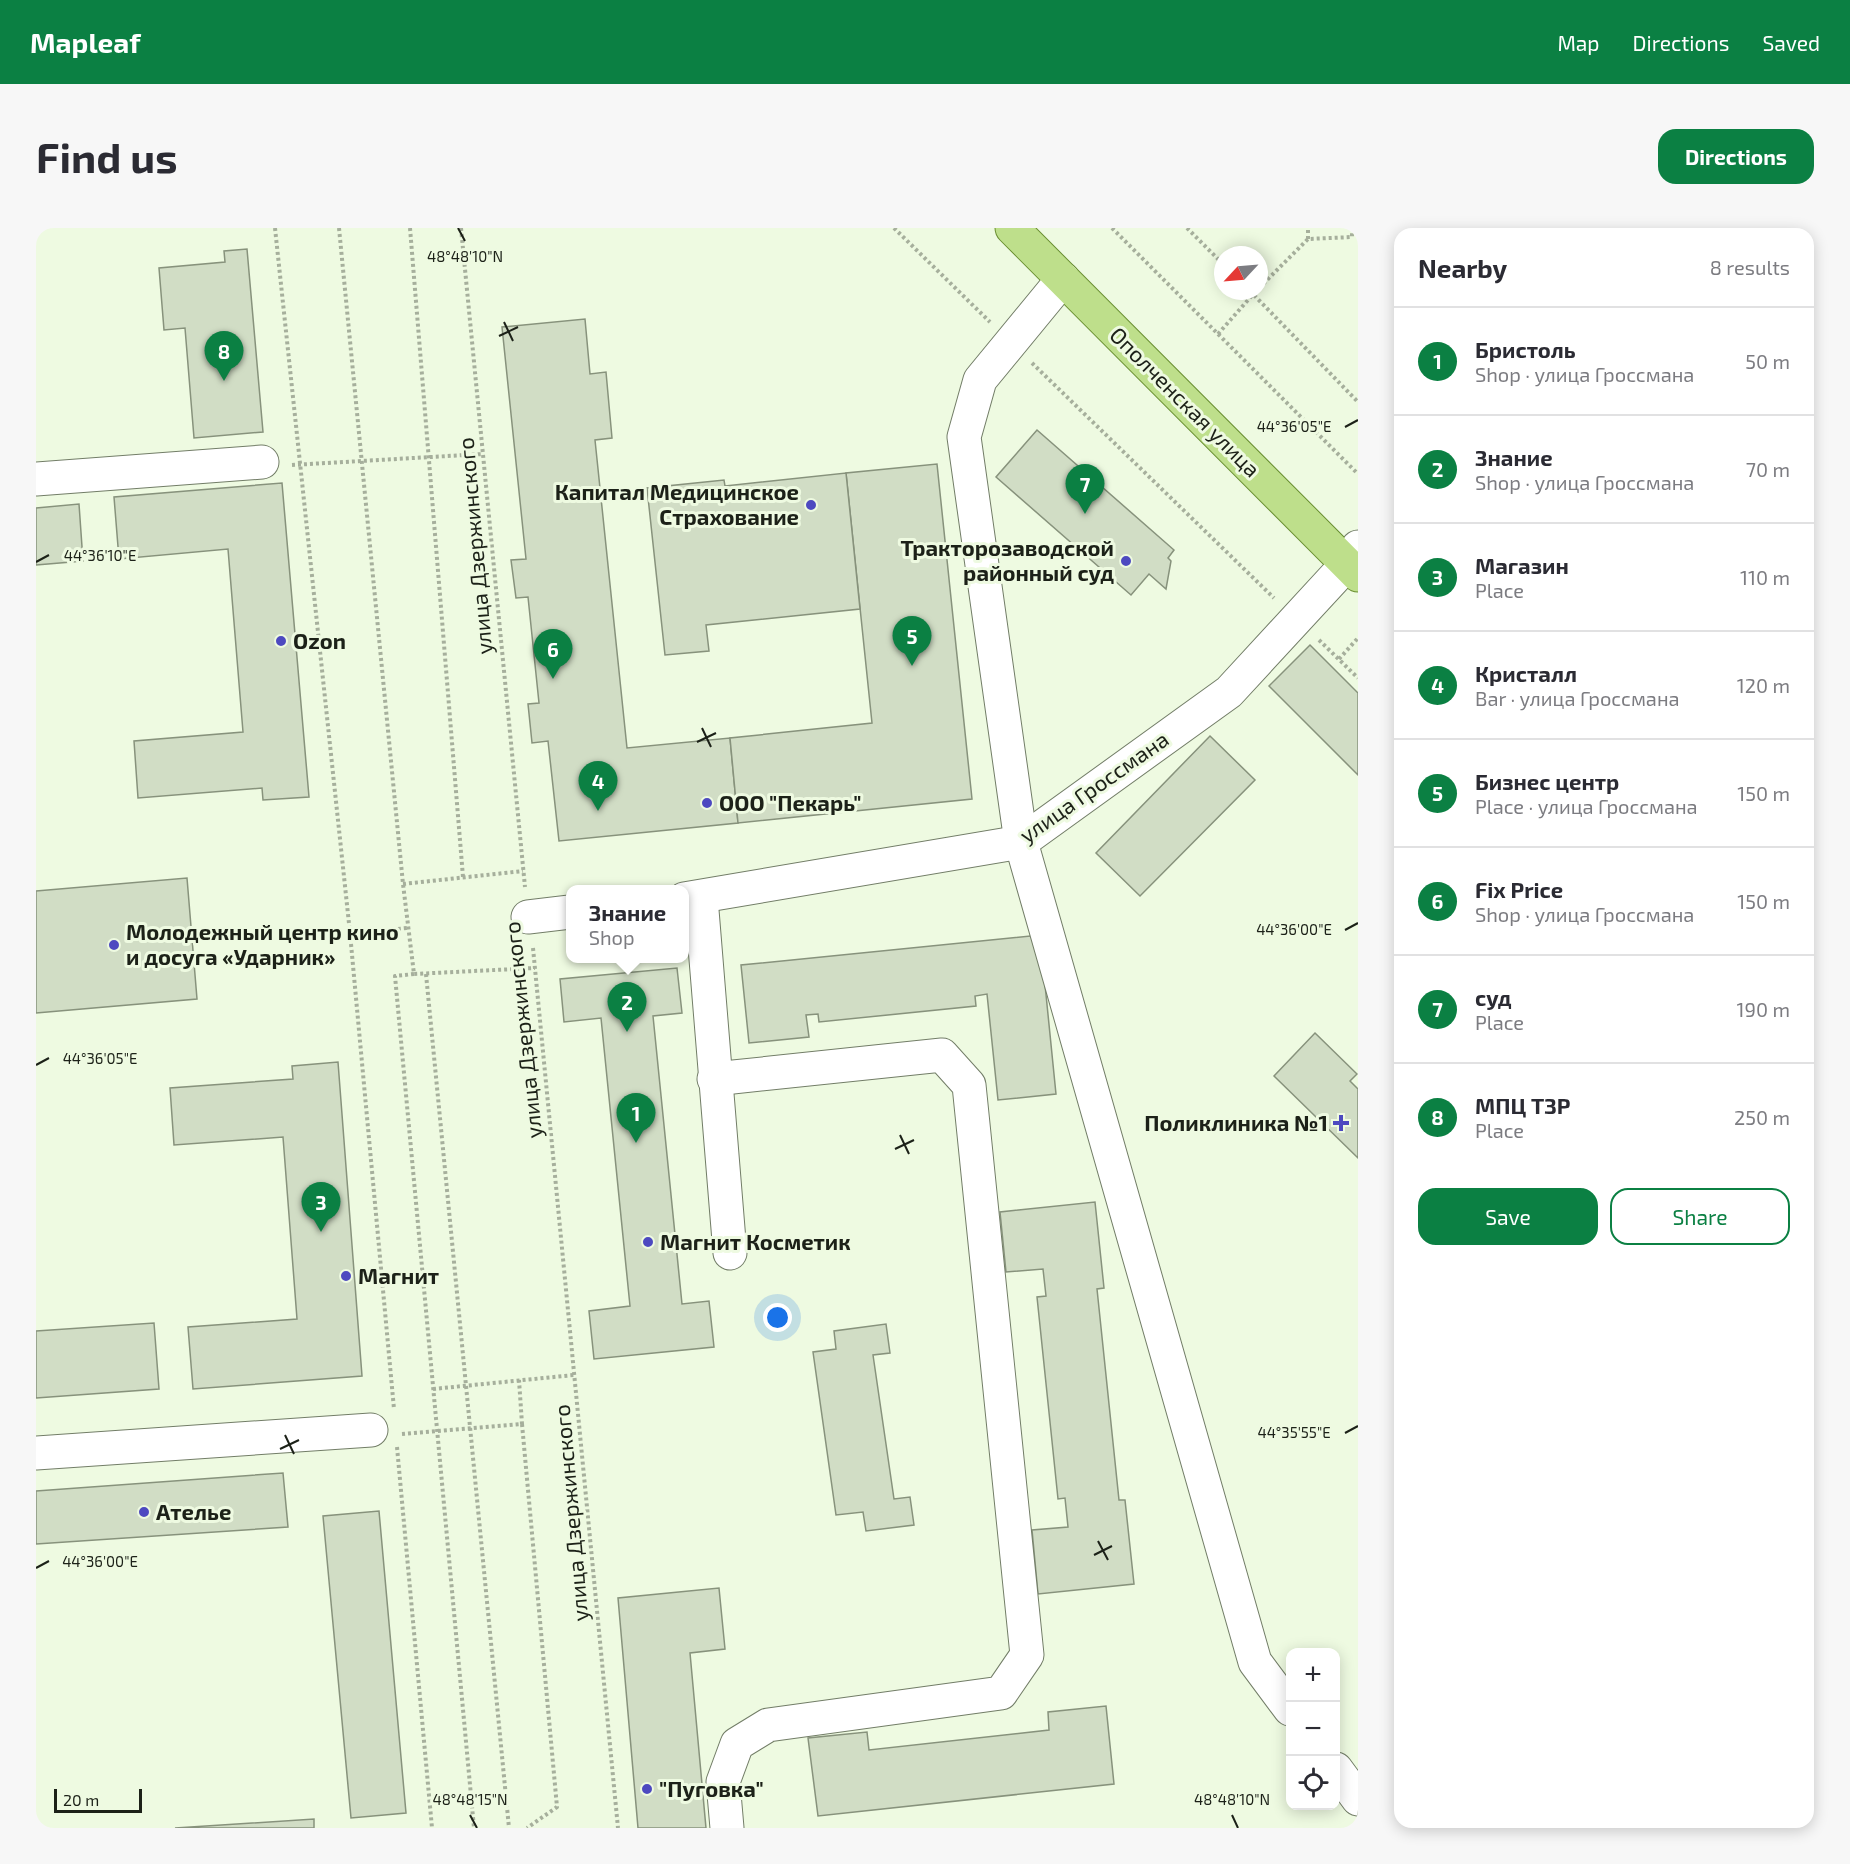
<!DOCTYPE html>
<meta charset="utf-8">
<style>
body{margin:0;font-family:"Exo 2",sans-serif;background:#f7f7f7;color:#2b2b33}
.controls{position:absolute;right:18px;bottom:18px;display:grid;overflow:hidden;border-radius:12px;box-shadow:0 3px 15px #0003}
.controls button{width:54px;height:54px;display:grid;place-items:center;padding:0;border:0;border-bottom:2px solid #e1e1e2;background:#fff;color:#2b2b33;font:30px sans-serif}
.compass{position:absolute;left:1178px;top:18px;width:54px;height:54px;border-radius:50%;background:#fff;box-shadow:0 3px 15px #0003;rotate:244deg}
.scale{position:absolute;left:18px;bottom:15px;width:88px;box-sizing:border-box;padding-left:6px;border:3px solid #1c2118;border-top:0;font-size:16px;line-height:21px;white-space:nowrap;color:#1c2118;-webkit-text-stroke:4px #eefae1;paint-order:stroke}
.you{position:absolute;left:742px;top:1090px;width:21px;height:21px;margin:-15px;border:4px solid #fff;border-radius:50%;background:#1a73e8;box-shadow:0 0 0 9px #1a73e833}
.badge{display:grid;place-items:center;width:39px;height:39px;border-radius:50%;background:#0b8043;color:#fff;font-size:20px;font-weight:700}
.pin{position:absolute;translate:-50% -50px;filter:drop-shadow(0 2px 3px #0008)}
.pin::after{content:'';position:absolute;top:32px;width:21px;height:18px;background:inherit;clip-path:polygon(0 0,100% 0,50% 100%)}
.popup{position:absolute;left:530px;top:657px;width:123px;height:78px;box-sizing:border-box;display:grid;place-content:center;border-radius:12px;background:#fff;filter:drop-shadow(0 2px 4px #0005);font-size:20px;white-space:nowrap;color:#7c7c81}
.popup b{font-size:22px;color:#2b2b33}
.popup::after{content:'';position:absolute;left:50%;top:100%;margin-left:-12px;border:12px solid transparent;border-top-color:#fff}
.list{margin:0;padding:0;list-style:none}
h2{display:flex;justify-content:space-between;align-items:center;height:78px;margin:0;padding:0 24px;font-size:26px}
h2 small{font-size:20px;font-weight:400;color:#7c7c81}
.list li{display:grid;grid-template-columns:39px 1fr auto;gap:18px;align-items:center;box-sizing:border-box;height:108px;padding:0 24px;border-top:2px solid #e1e1e2}
.list b{display:block;font-size:22px;white-space:nowrap}
.list p{margin:0;font-size:20px;white-space:nowrap;color:#7c7c81}
.list em{font-size:20px;font-style:normal;color:#7c7c81}
.actions{display:flex;gap:12px;padding:18px 24px}
.actions a{flex:1;padding:14px 0;border:2px solid #0b8043;border-radius:18px;text-align:center;font-size:21px;color:#0b8043}
.actions .main{background:#0b8043;color:#fff}
.icon{flex:none;width:33px;height:33px;fill:none;stroke:currentColor;stroke-width:2;stroke-linecap:round;stroke-linejoin:round}
.map{position:relative;flex:none;width:1322px;height:1600px;overflow:hidden;border-radius:18px}
header{display:flex;align-items:center;gap:36px;box-sizing:border-box;height:84px;padding:0 30px;background:#0b8043;color:#fff}
header strong{font-size:28px}
nav{display:flex;gap:33px;margin-inline-start:auto;font-size:21px}
.intro{display:flex;align-items:center;justify-content:space-between;box-sizing:border-box;height:144px;padding:0 36px}
h1{margin:0;font-size:42px}
.button{padding:15px 27px;border-radius:18px;background:#0b8043;color:#fff;font-size:21px;font-weight:700}
main{display:flex;gap:36px;padding:0 36px}
aside{flex:1;background:#fff;border-radius:18px;box-shadow:0 3px 15px #0003}
.map>svg:first-child{display:block}
</style>
<header>
<strong>Mapleaf</strong>
<nav><a>Map</a><a>Directions</a><a>Saved</a></nav>
</header>
<div class="intro"><h1>Find us</h1><a class="button">Directions</a></div>
<main>
<div class="map">
<svg width="1322" height="1600" viewBox="0 0 1322 1600">
<rect width="100%" height="100%" fill="#eefae1"/>
<g fill="#d1ddc5" stroke="#87927c" stroke-width="1.5">
<polygon points="211,21 227,204 158,210 149,100 128,102 123,40 189,34 188,23"/>
<polygon points="549,91 554,146 570,144 576,210 559,212 591,520 694,510 702,595 523,613 512,513 496,515 492,476 503,475 492,369 480,370 475,332 490,331 466,99"/>
<polygon points="1001,202 1138,322 1132,330 1135,333 1130,361 1113,346 1095,367 960,249"/>
<polygon points="901,236 936,571 702,595 694,510 836,495 810,245"/>
<polygon points="810,245 824,381 670,397 673,423 629,427 611,260 688,252 689,258"/>
<polygon points="246,255 273,569 227,572 226,560 102,570 98,513 207,504 192,321 83,331 78,269"/>
<polygon points="43,276 47,333 0,337 0,280"/>
<polygon points="1274,417 1322,465 1322,547 1233,458"/>
<polygon points="1174,508 1219,552 1104,668 1060,625"/>
<polygon points="151,650 161,771 0,785 0,663"/>
<polygon points="1004,707 1020,866 962,872 951,766 939,768 940,778 783,794 782,786 770,787 773,809 713,815 705,737"/>
<polygon points="641,740 646,785 617,788 646,1076 673,1073 678,1119 558,1131 553,1083 594,1078 565,790 528,794 524,751"/>
<polygon points="1279,805 1321,846 1314,853 1322,861 1322,930 1238,848"/>
<polygon points="302,834 326,1148 157,1161 152,1099 261,1091 247,909 138,917 134,860 257,851 256,838"/>
<polygon points="1059,974 1068,1060 1061,1061 1083,1272 1089,1272 1098,1356 1002,1366 996,1302 1032,1299 1029,1270 1022,1271 1001,1069 1010,1068 1007,1041 970,1044 964,984"/>
<polygon points="118,1095 123,1161 0,1170 0,1103"/>
<polygon points="850,1096 854,1125 837,1127 858,1271 874,1269 878,1297 830,1303 827,1284 800,1287 777,1124 800,1121 798,1103"/>
<polygon points="247,1245 252,1299 0,1316 0,1263"/>
<polygon points="343,1283 370,1585 315,1590 287,1288"/>
<polygon points="683,1360 689,1421 654,1425 670,1600 602,1600 582,1370"/>
<polygon points="1070,1478 1078,1556 782,1588 772,1510 831,1504 833,1522 1013,1502 1012,1484"/>
<polygon points="278,1591 278,1600 139,1600"/>
</g>
<g fill="none" stroke-linecap="round" stroke-linejoin="round">
<g stroke="#727d67" stroke-width="35">
<g id="minor">
<polyline points="1027,51 944,152 928,209 985,614 1219,1434 1254,1481"/>
<polyline points="0,251 226,234"/>
<polyline points="665,670 694,1025"/>
<polyline points="648,671 985,614 1193,464 1311,336 1322,319"/>
<polyline points="492,689 534,684"/>
<polyline points="678,851 906,827 933,857 991,1427 965,1465 732,1497 701,1516 687,1554 691,1600"/>
<polyline points="0,1225 335,1202"/>
<polyline points="1300,1541 1322,1571"/>
</g>
</g>
<g stroke="#698e31" stroke-width="35">
<polyline id="major" points="976,0 1322,347"/>
</g>
<g stroke="#a6af9c" stroke-width="4" stroke-dasharray="3 3" stroke-linecap="butt">
<polyline points="239,0 314,705 358,1181"/>
<polyline points="303,0 367,656 378,746 499,740"/>
<polyline points="374,0 427,649"/>
<polyline points="425,0 489,659"/>
<polyline points="858,0 954,94"/>
<polyline points="1076,0 1322,246"/>
<polyline points="1151,0 1187,36"/>
<polyline points="1272,11 1272,0"/>
<polyline points="1223,60 1272,11 1316,9 1316,0"/>
<polyline points="1214,63 1322,174"/>
<polyline points="1182,106 1220,63"/>
<polyline points="996,135 1238,370"/>
<polyline points="256,237 447,226"/>
<polyline points="1283,412 1322,450"/>
<polyline points="1303,431 1322,410"/>
<polyline points="367,656 487,643"/>
<polyline points="314,705 372,700"/>
<polyline points="497,720 582,1600"/>
<polyline points="378,746 359,748 438,1600"/>
<polyline points="390,746 473,1600"/>
<polyline points="397,1161 538,1147"/>
<polyline points="486,1196 521,1579 491,1600"/>
<polyline points="366,1206 486,1196 483,1152"/>
<polyline points="361,1219 396,1600"/>
</g>
<use href="#minor" stroke="#fff" stroke-width="33"/>
<use href="#major" stroke="#bedf8b" stroke-width="33"/>
</g>
<path fill="none" stroke="#1c2118" stroke-width="2" d="M422,0L429,13M468,94L477,113M463,108L482,99M1309,199L1322,192M0,334L13,327M666,500L675,519M661,514L680,505M1309,702L1322,695M0,837L13,830M864,907L873,926M859,921L878,912M1309,1205L1322,1198M249,1207L258,1226M244,1221L263,1212M1062,1313L1072,1332M1058,1327L1076,1318M0,1340L13,1333M434,1587L441,1600M1196,1587L1202,1600"/>
<g fill="#4d49c0" stroke="#eefae1" stroke-width="2">
<circle cx="775" cy="277" r="6"/>
<circle cx="1090" cy="333" r="6"/>
<circle cx="245" cy="413" r="6"/>
<circle cx="671" cy="575" r="6"/>
<circle cx="78" cy="717" r="6"/>
<path d="M1302 886h6v6h6v6h-6v6h-6v-6h-6v-6h6z"/>
<circle cx="612" cy="1014" r="6"/>
<circle cx="310" cy="1048" r="6"/>
<circle cx="108" cy="1284" r="6"/>
<circle cx="611" cy="1561" r="6"/>
</g>
<g text-anchor="middle" stroke-width="6" stroke-linejoin="round" paint-order="stroke">
<g font-size="22" fill="#1c2118" stroke="#eefae1">
<text transform="translate(1149 174) rotate(45)" y="8">Ополченская улица</text>
<text transform="translate(439 318) rotate(-95)" y="8">улица Дзержинского</text>
<text transform="translate(1058 559) rotate(-35)" y="8">улица Гроссмана</text>
<text transform="translate(487 802) rotate(-96)" y="8">улица Дзержинского</text>
<text transform="translate(535 1285) rotate(-95)" y="8">улица Дзержинского</text>
</g>
<g font-size="22" font-weight="bold" fill="#1c2118" stroke="#eefae1" text-anchor="start">
<text x="763" y="272" text-anchor="end">Капитал Медицинское<tspan x="763" dy="25">Страхование</tspan></text>
<text x="1078" y="328" text-anchor="end">Тракторозаводской<tspan x="1078" dy="25">районный суд</tspan></text>
<text x="257" y="421">Ozon</text>
<text x="683" y="583">ООО "Пекарь"</text>
<text x="90" y="712">Молодежный центр кино<tspan x="90" dy="25">и досуга «Ударник»</tspan></text>
<text x="1292" y="903" text-anchor="end">Поликлиника №1</text>
<text x="624" y="1022">Магнит Косметик</text>
<text x="322" y="1056">Магнит</text>
<text x="120" y="1292">Ателье</text>
<text x="623" y="1569">"Пуговка"</text>
</g>
</g>
<g font-size="15" text-anchor="middle" fill="#1c2118" stroke="#eefae1" stroke-width="6" stroke-linejoin="round" paint-order="stroke">
<text x="429" y="34">48°48'10"N</text>
<text x="1258" y="204">44°36'05"E</text>
<text x="64" y="333">44°36'10"E</text>
<text x="1258" y="707">44°36'00"E</text>
<text x="64" y="836">44°36'05"E</text>
<text x="1258" y="1210">44°35'55"E</text>
<text x="64" y="1339">44°36'00"E</text>
<text x="434" y="1577">48°48'15"N</text>
<text x="1196" y="1577">48°48'10"N</text>
</g>
</svg>
<div class="controls">
<button>+</button>
<button>−</button>
<button><svg class="icon" aria-label="locate" viewBox="0 0 24 24"><circle cx="12" cy="12" r="6"/><path d="M12 2v4M12 18v4M2 12h4M18 12h4"/></svg></button>
</div>
<svg class="compass" viewBox="-18 -18 36 36"><path d="M0-13l5 13h-10z" fill="#e53935"/><path d="M0 13l5-13h-10z" fill="#7c7c81"/></svg>
<div class="scale">20 m</div>
<div class="you"></div>
<div class="pin badge" style="left:600px;top:915px">1</div>
<div class="pin badge" style="left:591px;top:804px">2</div>
<div class="popup"><b>Знание</b>Shop</div>
<div class="pin badge" style="left:285px;top:1004px">3</div>
<div class="pin badge" style="left:562px;top:583px">4</div>
<div class="pin badge" style="left:876px;top:438px">5</div>
<div class="pin badge" style="left:517px;top:451px">6</div>
<div class="pin badge" style="left:1049px;top:286px">7</div>
<div class="pin badge" style="left:188px;top:153px">8</div>
</div>
<aside>
<h2>Nearby<small>8 results</small></h2>
<ul class="list">
<li><span class="badge">1</span><div><b>Бристоль</b><p>Shop · улица Гроссмана</p></div><em>50 m</em></li>
<li><span class="badge">2</span><div><b>Знание</b><p>Shop · улица Гроссмана</p></div><em>70 m</em></li>
<li><span class="badge">3</span><div><b>Магазин</b><p>Place</p></div><em>110 m</em></li>
<li><span class="badge">4</span><div><b>Кристалл</b><p>Bar · улица Гроссмана</p></div><em>120 m</em></li>
<li><span class="badge">5</span><div><b>Бизнес центр</b><p>Place · улица Гроссмана</p></div><em>150 m</em></li>
<li><span class="badge">6</span><div><b>Fix Price</b><p>Shop · улица Гроссмана</p></div><em>150 m</em></li>
<li><span class="badge">7</span><div><b>суд</b><p>Place</p></div><em>190 m</em></li>
<li><span class="badge">8</span><div><b>МПЦ ТЗР</b><p>Place</p></div><em>250 m</em></li>
</ul>
<div class="actions"><a class="main">Save</a><a>Share</a></div>
</aside>
</main>
